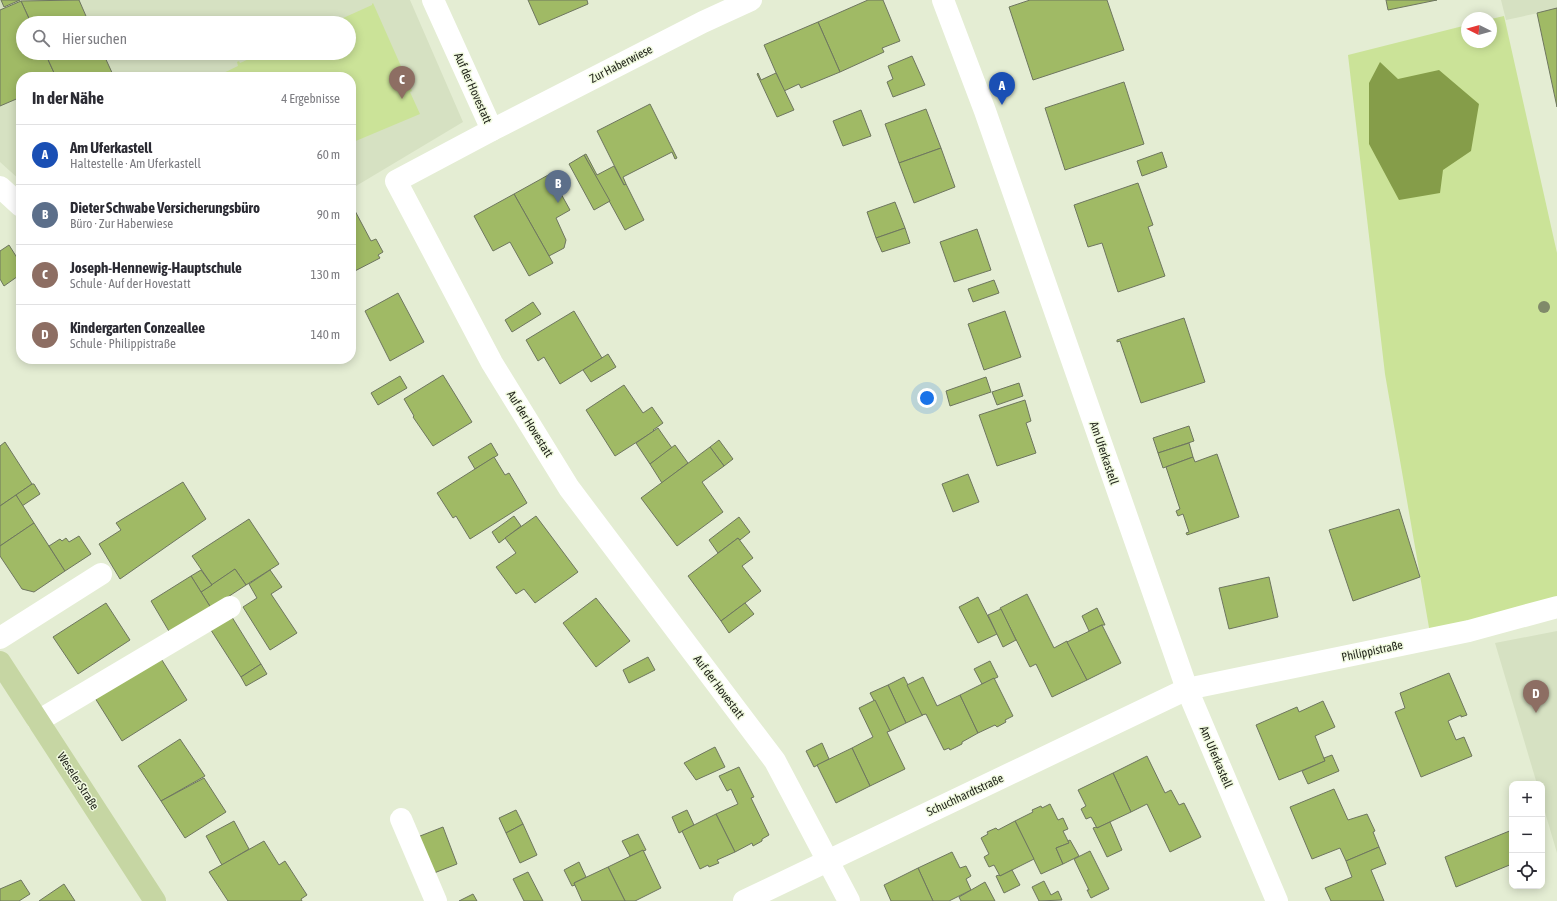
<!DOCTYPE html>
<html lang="de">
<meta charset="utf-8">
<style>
body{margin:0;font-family:"Asap Condensed",sans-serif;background:#f2f2f3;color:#2b2b33}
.controls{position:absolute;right:12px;bottom:12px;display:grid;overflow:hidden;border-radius:8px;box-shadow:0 2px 10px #0003}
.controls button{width:36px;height:36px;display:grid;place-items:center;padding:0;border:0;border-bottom:1px solid #e1e1e2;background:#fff;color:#2b2b33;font:20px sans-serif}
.compass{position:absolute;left:1461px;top:12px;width:36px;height:36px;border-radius:50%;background:#fff;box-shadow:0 2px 10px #0003;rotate:275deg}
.you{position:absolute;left:927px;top:398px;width:14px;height:14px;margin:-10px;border:3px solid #fff;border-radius:50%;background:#1a73e8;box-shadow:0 0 0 6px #1a73e833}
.badge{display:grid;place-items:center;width:26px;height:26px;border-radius:50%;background:#b45309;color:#fff;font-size:13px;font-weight:700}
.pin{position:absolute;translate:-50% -33px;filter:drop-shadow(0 1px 2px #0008)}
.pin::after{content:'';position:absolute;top:21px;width:14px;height:12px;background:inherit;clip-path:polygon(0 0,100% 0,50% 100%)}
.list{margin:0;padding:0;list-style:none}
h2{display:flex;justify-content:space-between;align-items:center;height:52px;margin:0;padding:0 16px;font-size:17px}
h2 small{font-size:13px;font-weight:400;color:#7c7c81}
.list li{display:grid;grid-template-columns:26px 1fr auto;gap:12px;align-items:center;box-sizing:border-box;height:60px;padding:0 16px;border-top:1px solid #e1e1e2}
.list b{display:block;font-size:15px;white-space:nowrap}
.list p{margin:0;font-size:13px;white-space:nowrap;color:#7c7c81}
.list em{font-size:13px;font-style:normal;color:#7c7c81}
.icon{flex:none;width:22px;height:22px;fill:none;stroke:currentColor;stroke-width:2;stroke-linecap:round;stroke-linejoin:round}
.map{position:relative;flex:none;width:1557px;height:901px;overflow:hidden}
.search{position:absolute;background:#fff;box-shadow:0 2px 10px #0003;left:16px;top:16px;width:340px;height:44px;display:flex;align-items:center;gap:10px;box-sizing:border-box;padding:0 14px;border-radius:22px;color:#7c7c81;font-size:15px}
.panel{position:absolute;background:#fff;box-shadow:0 2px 10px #0003;left:16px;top:72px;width:340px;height:292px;border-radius:16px}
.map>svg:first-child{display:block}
</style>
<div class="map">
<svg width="1557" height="901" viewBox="0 0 1557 901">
<rect width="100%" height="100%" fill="#e4edd3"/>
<g fill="#d6e1c2" fill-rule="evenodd">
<path d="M0,0H410L463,122L351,189V77H21V181L0,162ZM23,23H349V53H23Z"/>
<polygon points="1501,0 1557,0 1557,9 1506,20"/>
<polygon points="1557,631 1557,853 1542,802 1542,784 1537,784 1495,643"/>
</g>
<g fill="#cbe398">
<polygon points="373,3 412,91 410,92 420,114 351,143 351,77 215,77 238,66 237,62 239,61 240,63 262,53 349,53 349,23 332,23 372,5 372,4"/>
<polygon points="1504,16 1557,253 1557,607 1431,639 1385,374 1348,55 1467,25 1467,42 1491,42 1491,19"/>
</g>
<polygon fill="#859d49" points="1380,62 1398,79 1439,70 1479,104 1471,151 1443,170 1440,193 1399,200 1369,144 1369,83"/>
<g fill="#a0ba65" stroke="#6e765f">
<polygon points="1,0 20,0 4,7"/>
<polygon points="79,0 89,23 31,23 21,1"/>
<polygon points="528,0 587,0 588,4 539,25"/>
<polygon points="868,0 883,0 900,41 882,48 884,52 840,72 818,22"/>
<polygon points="1030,0 1107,0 1124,50 1033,80 1009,7"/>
<polygon points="1386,0 1437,0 1388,10"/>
<polygon points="21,1 31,23 23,23 23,53 45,53 56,77 21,77 21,97 0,106 0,10"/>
<polygon points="1557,8 1557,107 1537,13"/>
<polygon points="818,22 840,72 801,88 799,84 784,91 764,45"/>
<polygon points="45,53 103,53 114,77 56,77"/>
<polygon points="912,56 925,85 893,97 887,82 893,79 888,66"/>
<polygon points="758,73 761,80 776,73 794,110 777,117 757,74"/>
<polygon points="1124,82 1144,144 1065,170 1045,108"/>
<polygon points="650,104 677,158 675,159 672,152 623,177 626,184 624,185 597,131"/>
<polygon points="926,109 941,148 899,163 885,124"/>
<polygon points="861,110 871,136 843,146 833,121"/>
<polygon points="941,148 955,187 914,203 899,163"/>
<polygon points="1162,152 1167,167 1142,176 1137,161"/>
<polygon points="586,154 597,175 614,166 624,185 626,184 644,220 625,230 584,155"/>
<polygon points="584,155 610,201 594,210 569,164"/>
<polygon points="550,174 570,210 556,218 566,240 564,248 549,256 514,194"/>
<polygon points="1138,183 1153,225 1148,227 1165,276 1118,292 1102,243 1088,247 1074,205"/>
<polygon points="514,194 553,263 529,276 510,242 493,251 474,216"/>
<polygon points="895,202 905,228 876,238 867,212"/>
<polygon points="354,209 371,241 376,239 383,252 378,255 380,258 351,273 351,210"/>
<polygon points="905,228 910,243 882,252 876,238"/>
<polygon points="977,229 991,270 954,282 940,242"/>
<polygon points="9,245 21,264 21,274 4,286 0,279 0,251"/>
<polygon points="994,280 999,293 973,302 968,289"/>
<polygon points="398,293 424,342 390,361 365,311"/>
<polygon points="533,302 541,314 512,332 505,320"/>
<polygon points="574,311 602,358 560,384 544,357 538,361 526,340"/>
<polygon points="1005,311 1021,357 984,370 968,324"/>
<polygon points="1184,318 1205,382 1141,403 1120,341 1117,342 1117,340"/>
<polygon points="608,354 616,367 591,382 583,370"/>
<polygon points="443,375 472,422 433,446 413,417 414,416 404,399"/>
<polygon points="400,376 407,388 378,405 371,393"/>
<polygon points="986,377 991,392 950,406 946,391"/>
<polygon points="1019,383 1023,396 997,405 992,392"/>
<polygon points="624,385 643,413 652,407 663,423 653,430 654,431 615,456 586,410"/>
<polygon points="1025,400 1031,421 1026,423 1036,453 997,466 979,415"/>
<polygon points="1189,426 1194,441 1158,453 1153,438"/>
<polygon points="658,428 672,448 650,464 636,443"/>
<polygon points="719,440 733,459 724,466 710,447"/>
<polygon points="5,442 32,484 0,506 0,446"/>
<polygon points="491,443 498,455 475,469 468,457"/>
<polygon points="1189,443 1193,457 1163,468 1158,453"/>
<polygon points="675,445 688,463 662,483 650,464"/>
<polygon points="710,447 724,466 702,482 723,512 677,546 641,498"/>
<polygon points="1217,454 1239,517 1187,535 1186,533 1189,532 1183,514 1178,516 1176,511 1180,509 1166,467 1193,457 1195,462"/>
<polygon points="494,457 505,475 509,473 527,503 470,539 456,516 453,518 437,493"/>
<polygon points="968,474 979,502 953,512 942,484"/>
<polygon points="183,482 206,519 120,579 99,544 121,530 116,523"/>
<polygon points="32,484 34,484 40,494 22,506 16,495"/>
<polygon points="16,495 34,523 0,546 0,506"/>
<polygon points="1399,509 1420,577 1353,601 1329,530"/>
<polygon points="514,516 521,526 499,543 492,532"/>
<polygon points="536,516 578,572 535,603 524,589 516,594 496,567 516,553 505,538"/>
<polygon points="739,517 750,532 740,540 738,538 718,553 709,540"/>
<polygon points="249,519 279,564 246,585 235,569 212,585 192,556"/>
<polygon points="34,523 65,571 34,592 22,589 0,556 0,546"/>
<polygon points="79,536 91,554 65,571 49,546 60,539 62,541 66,538 69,542"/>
<polygon points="738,538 753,558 742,566 761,591 721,621 688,576"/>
<polygon points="235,569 246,585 211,608 201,592"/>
<polygon points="201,570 212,585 201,592 191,576"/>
<polygon points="270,570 282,587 271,594 297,633 270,650 243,607 257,598 249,584"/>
<polygon points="191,576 211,608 170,633 151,601"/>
<polygon points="1269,577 1278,617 1229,629 1219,588"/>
<polygon points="1027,594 1054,648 1067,641 1087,680 1052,697 1036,664 1030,667 1000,608"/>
<polygon points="978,597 997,634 978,643 959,607"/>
<polygon points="596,598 630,641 596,667 563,623"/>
<polygon points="106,603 130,640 78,674 53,637"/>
<polygon points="745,603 754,614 729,633 721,621"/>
<polygon points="1097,608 1105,625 1102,625 1089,631 1082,616"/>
<polygon points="1001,609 1016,640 1003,647 988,615"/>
<polygon points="230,614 261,664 241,677 209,627"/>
<polygon points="1102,625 1121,663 1087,680 1067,642"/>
<polygon points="160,657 187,700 122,741 95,698"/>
<polygon points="648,657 655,670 629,683 623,670"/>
<polygon points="990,661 998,677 982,684 974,669"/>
<polygon points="261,664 267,674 246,686 241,677"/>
<polygon points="1449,673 1467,715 1461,717 1461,715 1448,721 1456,740 1464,737 1472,756 1421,777 1395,712 1405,708 1400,693"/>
<polygon points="904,677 923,715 906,723 888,685"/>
<polygon points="923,677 937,706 960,695 978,733 962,742 962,744 950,750 949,748 944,750 926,714 922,715 907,685"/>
<polygon points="994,678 1013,716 1005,720 1006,722 997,727 995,725 978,733 960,695"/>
<polygon points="888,685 906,723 890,731 870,693"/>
<polygon points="875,700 890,731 887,732 905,769 870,786 852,748 873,737 859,708"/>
<polygon points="1323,701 1335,727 1315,736 1325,761 1279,780 1256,725 1297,707 1299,712"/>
<polygon points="180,739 205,776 161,801 138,766"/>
<polygon points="822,743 829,759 814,767 806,751"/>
<polygon points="715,747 725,767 696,780 684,763"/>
<polygon points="852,748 870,786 836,803 817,765"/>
<polygon points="1332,755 1339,771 1308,784 1302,771 1325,761 1324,758"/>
<polygon points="1147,756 1165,793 1171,790 1179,805 1184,803 1201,837 1170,852 1147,804 1131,812 1113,773"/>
<polygon points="739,767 754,797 751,798 769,835 762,839 762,841 753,846 752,843 735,852 716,814 738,804 731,789 727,791 719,776"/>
<polygon points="1113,773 1131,812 1097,828 1091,817 1086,819 1081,809 1086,806 1078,790"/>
<polygon points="204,778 226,812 185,838 161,801"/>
<polygon points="1334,789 1348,820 1367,814 1375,831 1373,832 1379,847 1346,861 1340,848 1312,859 1290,807"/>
<polygon points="1050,804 1058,820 1063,818 1068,829 1063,831 1069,843 1056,848 1063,864 1041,874 1015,821 1033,812 1032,810 1041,806 1042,808"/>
<polygon points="516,810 523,824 506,833 499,818"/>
<polygon points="687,810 694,825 679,833 672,817"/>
<polygon points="716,814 735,852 717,860 719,863 709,867 708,865 700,869 682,831"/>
<polygon points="234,821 249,849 222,865 206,836"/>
<polygon points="1015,821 1034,859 1000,876 994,865 989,867 984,857 989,854 981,838 988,834 987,832 996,828 998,830"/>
<polygon points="1110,822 1122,850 1107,857 1093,828 1096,827 1097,828"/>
<polygon points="523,824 537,855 520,863 506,833"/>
<polygon points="443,827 457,864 429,875 415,838"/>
<polygon points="1512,830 1512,864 1456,887 1445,857"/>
<polygon points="638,834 646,850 630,856 622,841"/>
<polygon points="1070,840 1079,856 1063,864 1056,848 1069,843 1068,841"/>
<polygon points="264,841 279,865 285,861 307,895 301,899 302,901 228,901 209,872"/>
<polygon points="1379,847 1386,864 1371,870 1384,901 1331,901 1325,888 1352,877 1346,861"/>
<polygon points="643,850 661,888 635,901 625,901 608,867"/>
<polygon points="1090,851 1109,889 1091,898 1087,890 1089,890 1074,859"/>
<polygon points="952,852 960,868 966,866 971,876 966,879 971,890 949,901 933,901 918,868"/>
<polygon points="579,862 586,877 574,883 575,885 572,886 564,870"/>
<polygon points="608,867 625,901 582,901 574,883"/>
<polygon points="918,868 933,901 891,901 884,885"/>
<polygon points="1012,870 1020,885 1004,893 996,876 999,875 1000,876"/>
<polygon points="528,872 543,901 524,901 513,879"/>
<polygon points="21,880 30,894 19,901 0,901 0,889"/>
<polygon points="1044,881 1051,895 1058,891 1062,900 1039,901 1032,887"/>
<polygon points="985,882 995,901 961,901 959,897"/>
<polygon points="64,884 75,901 39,901"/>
<polygon points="473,894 477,901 459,901"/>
</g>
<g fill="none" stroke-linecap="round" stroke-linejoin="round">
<g stroke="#fff" stroke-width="22">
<polyline points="433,0 492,130 396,181 492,363 569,488 775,761 849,901"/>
<polyline points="943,0 985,111 1187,689 1277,901"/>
<polyline points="492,130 703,22 751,0"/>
<polyline points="0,187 21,206"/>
<polyline points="0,638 101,574"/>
<polyline points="38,721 230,607"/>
<polyline points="401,819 436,901"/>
<polyline points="744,901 1187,689 1469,631 1557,607"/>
</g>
<polyline stroke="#c6d6a3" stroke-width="22" points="0,662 155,901"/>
</g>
<circle fill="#808a6a" cx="1544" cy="307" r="6"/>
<g text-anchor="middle" stroke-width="3" stroke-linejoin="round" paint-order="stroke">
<g font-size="12" fill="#1f2219" stroke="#f1fae0">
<text transform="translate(621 64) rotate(-27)" y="4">Zur Haberwiese</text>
<text transform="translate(473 88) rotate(66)" y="4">Auf der Hovestatt</text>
<text transform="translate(530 424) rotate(58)" y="4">Auf der Hovestatt</text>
<text transform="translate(1104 453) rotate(71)" y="4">Am Uferkastell</text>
<text transform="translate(1372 651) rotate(-12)" y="4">Philippistraße</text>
<text transform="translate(719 687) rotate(53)" y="4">Auf der Hovestatt</text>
<text transform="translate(1216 757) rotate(67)" y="4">Am Uferkastell</text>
<text transform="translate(78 781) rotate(57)" y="4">Weseler Straße</text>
<text transform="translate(965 795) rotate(-25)" y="4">Schuchhardtstraße</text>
</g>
</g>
</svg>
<div class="controls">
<button>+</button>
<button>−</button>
<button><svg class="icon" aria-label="locate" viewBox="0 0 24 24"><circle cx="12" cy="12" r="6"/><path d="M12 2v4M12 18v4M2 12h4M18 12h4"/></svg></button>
</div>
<svg class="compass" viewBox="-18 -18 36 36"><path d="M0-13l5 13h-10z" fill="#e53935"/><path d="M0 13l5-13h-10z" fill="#7c7c81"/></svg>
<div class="you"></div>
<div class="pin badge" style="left:1002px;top:105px;background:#1a4fb4">A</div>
<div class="pin badge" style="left:558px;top:203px;background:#5c6f8a">B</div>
<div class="pin badge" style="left:402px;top:99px;background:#8d6e63">C</div>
<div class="pin badge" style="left:1536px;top:713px;background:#8d6e63">D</div>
<div class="search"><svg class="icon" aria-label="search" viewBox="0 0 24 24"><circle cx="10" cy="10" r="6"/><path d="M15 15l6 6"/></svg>Hier suchen</div>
<section class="panel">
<h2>In der Nähe<small>4 Ergebnisse</small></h2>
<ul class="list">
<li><span class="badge" style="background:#1a4fb4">A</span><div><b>Am Uferkastell</b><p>Haltestelle · Am Uferkastell</p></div><em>60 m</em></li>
<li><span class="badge" style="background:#5c6f8a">B</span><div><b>Dieter Schwabe Versicherungsbüro</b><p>Büro · Zur Haberwiese</p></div><em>90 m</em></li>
<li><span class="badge" style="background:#8d6e63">C</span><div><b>Joseph-Hennewig-Hauptschule</b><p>Schule · Auf der Hovestatt</p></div><em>130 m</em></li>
<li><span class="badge" style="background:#8d6e63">D</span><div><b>Kindergarten Conzeallee</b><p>Schule · Philippistraße</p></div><em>140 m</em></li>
</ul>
</section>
</div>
